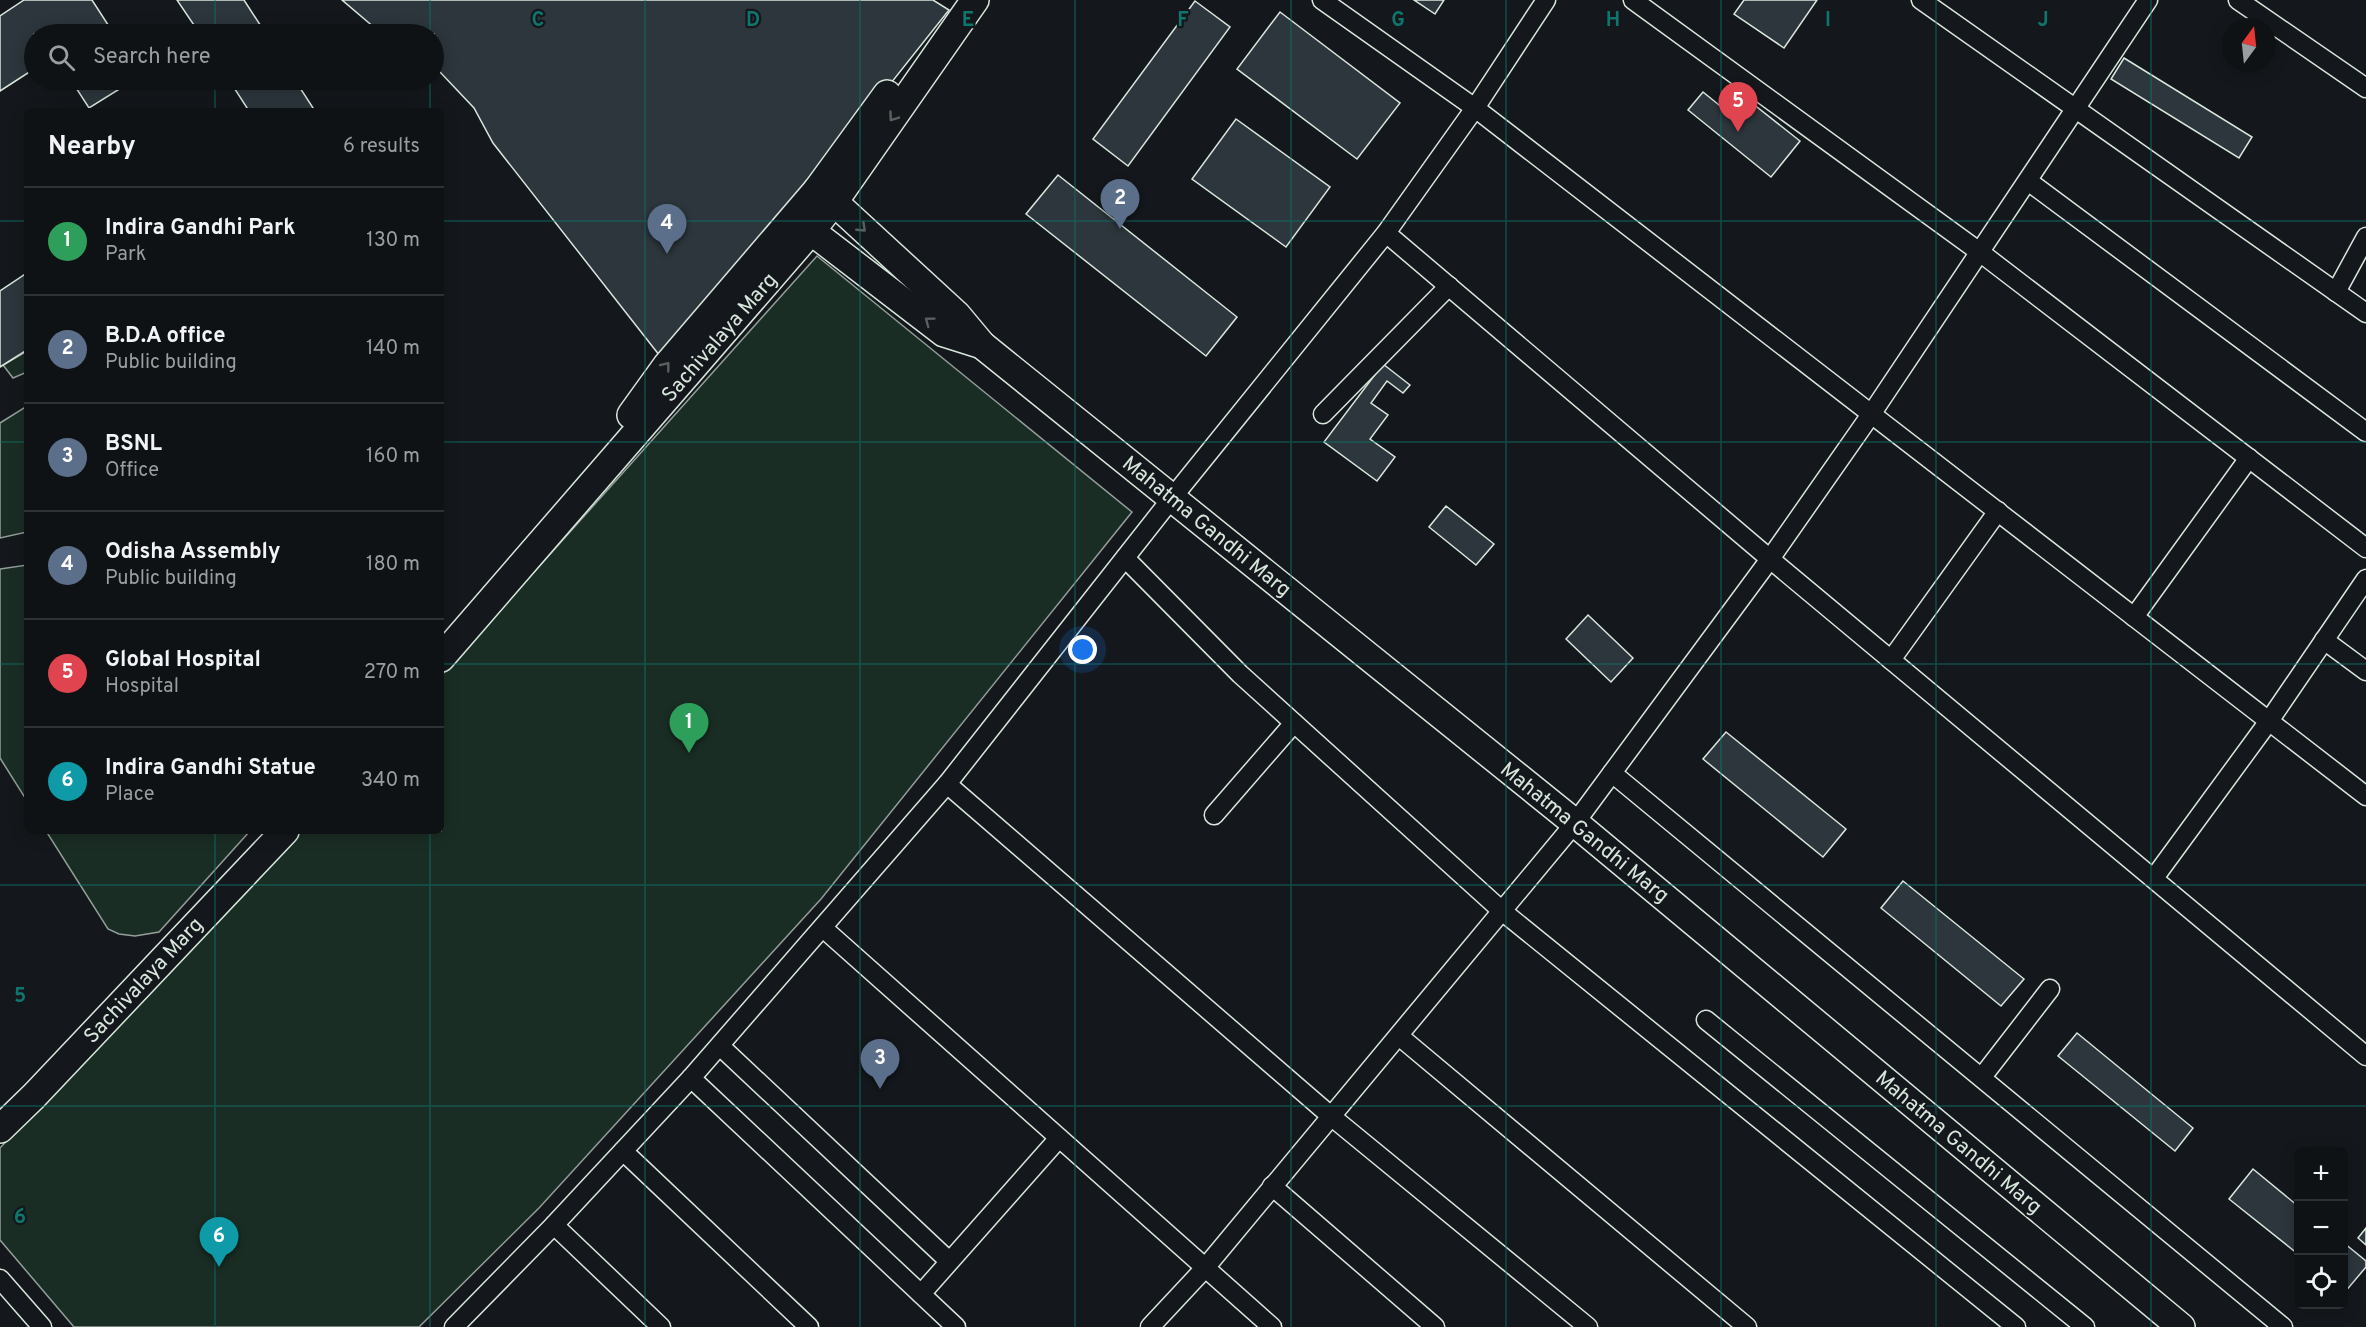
<!DOCTYPE html>
<meta charset="utf-8">
<style>
body{margin:0;font-family:Overpass,sans-serif;background:#181b1e;color:#f1f3f6}
.controls{position:absolute;right:18px;bottom:18px;display:grid;overflow:hidden;border-radius:9px;box-shadow:0 3px 15px #0003}
.controls button{width:54px;height:54px;display:grid;place-items:center;padding:0;border:0;border-bottom:2px solid #2f3234;background:#0f1215;color:#f1f3f6;font:30px sans-serif}
.compass{position:absolute;left:2222px;top:18px;width:54px;height:54px;border-radius:50%;background:#0f1215;box-shadow:0 3px 15px #0003;rotate:15deg}
.you{position:absolute;left:1083px;top:650px;width:21px;height:21px;margin:-15px;border:4px solid #fff;border-radius:50%;background:#1a73e8;box-shadow:0 0 0 9px #1a73e833}
.badge{display:grid;place-items:center;width:39px;height:39px;border-radius:50%;background:#ffb74d;color:#fff;font-size:20px;font-weight:700}
.pin{position:absolute;translate:-50% -50px;filter:drop-shadow(0 2px 3px #0008)}
.pin::after{content:'';position:absolute;top:32px;width:21px;height:18px;background:inherit;clip-path:polygon(0 0,100% 0,50% 100%)}
.list{margin:0;padding:0;list-style:none}
h2{display:flex;justify-content:space-between;align-items:center;height:78px;margin:0;padding:0 24px;font-size:26px}
h2 small{font-size:20px;font-weight:400;color:#9b9ea0}
.list li{display:grid;grid-template-columns:39px 1fr auto;gap:18px;align-items:center;box-sizing:border-box;height:108px;padding:0 24px;border-top:2px solid #2f3234}
.list b{display:block;font-size:22px;white-space:nowrap}
.list p{margin:0;font-size:20px;white-space:nowrap;color:#9b9ea0}
.list em{font-size:20px;font-style:normal;color:#9b9ea0}
.icon{flex:none;width:33px;height:33px;fill:none;stroke:currentColor;stroke-width:2;stroke-linecap:round;stroke-linejoin:round}
.map{position:relative;flex:none;width:2366px;height:1327px;overflow:hidden}
.search{position:absolute;background:#0f1215;box-shadow:0 3px 15px #0003;left:24px;top:24px;width:420px;height:66px;display:flex;align-items:center;gap:15px;box-sizing:border-box;padding:0 21px;border-radius:33px;color:#9b9ea0;font-size:22px}
.panel{position:absolute;background:#0f1215;box-shadow:0 3px 15px #0003;left:24px;top:108px;width:420px;height:726px;border-radius:9px}
.map>svg:first-child{display:block}
</style>
<div class="map">
<svg width="2366" height="1327" viewBox="0 0 2366 1327">
<rect width="100%" height="100%" fill="#14181c"/>
<g fill="#1a2d24" stroke="#939e99" stroke-width="1.5">
<polygon points="817,256 1132,512 821,899 539,1208 419,1327 74,1327 0,1240 0,1148 297,831 441,831 441,676"/>
<polygon points="27,351 27,372 13,378 3,365"/>
<polygon points="27,406 27,532 0,538 0,423"/>
<polygon points="27,565 27,801 0,758 0,569"/>
<polygon points="46,831 250,831 159,932 135,936 119,934 108,929"/>
</g>
<g fill="#2c363c" stroke="#d8e6dc" stroke-width="1.5">
<polygon points="24,0 92,0 114,34 34,34 34,69 0,91 0,16"/>
<polygon points="177,0 244,0 266,34 200,34"/>
<polygon points="342,0 933,0 949,10 667,365 493,143 474,108 440,72 434,68 434,34 382,34"/>
<polygon points="1414,0 1444,0 1435,14"/>
<polygon points="1744,0 1817,0 1784,48 1734,14"/>
<polygon points="1195,1 1230,27 1128,166 1093,139"/>
<polygon points="1280,12 1400,103 1357,159 1237,69"/>
<polygon points="2124,58 2252,137 2239,158 2111,79"/>
<polygon points="71,80 134,80 89,108"/>
<polygon points="229,80 295,80 315,111 249,111"/>
<polygon points="1703,92 1724,109 1738,92 1800,141 1771,177 1688,110"/>
<polygon points="1236,119 1330,187 1286,247 1192,179"/>
<polygon points="1058,175 1237,317 1206,356 1026,214"/>
<polygon points="27,273 27,350 0,367 0,291"/>
<polygon points="1383,364 1410,385 1403,393 1387,381 1371,403 1388,415 1370,439 1395,457 1377,481 1324,442"/>
<polygon points="1446,506 1494,544 1476,565 1429,527"/>
<polygon points="1588,615 1633,658 1611,682 1566,639"/>
<polygon points="1726,732 1846,829 1823,857 1703,759"/>
<polygon points="1903,881 2024,979 2001,1006 1881,908"/>
<polygon points="2077,1033 2193,1128 2175,1151 2058,1056"/>
<polygon points="2253,1169 2298,1206 2298,1254 2229,1199"/>
<polygon points="2366,1228 2366,1245 2358,1238"/>
<polygon points="2344,1243 2366,1261 2366,1267 2345,1292 2344,1291"/>
</g>
<g fill="none" stroke-linecap="round" stroke-linejoin="round">
<g stroke="#d8e6dc" stroke-width="21">
<g id="street">
<polyline points="1322,0 1475,108 2366,796"/>
<polyline points="1633,0 1981,253 2366,548"/>
<polyline points="1921,0 2366,313"/>
<polyline points="2238,0 2366,88"/>
<polyline points="2028,181 2366,432"/>
<polyline points="1386,233 1770,559 2366,1056"/>
<polyline points="2336,292 2366,237"/>
<polyline points="1323,414 1449,286"/>
<polyline points="1125,558 1240,674 1502,911 2016,1327"/>
<polyline points="2134,617 2249,458"/>
<polyline points="2324,640 2366,671"/>
<polyline points="1891,660 1998,511"/>
<polyline points="1612,773 2283,1327"/>
<polyline points="947,784 1332,1117 1588,1327"/>
<polyline points="1214,815 1294,723"/>
<polyline points="2154,878 2269,721 2366,579"/>
<polyline points="823,928 1272,1327"/>
<polyline points="1706,1020 2085,1327"/>
<polyline points="1399,1036 1747,1327"/>
<polyline points="720,1046 949,1261"/>
<polyline points="1982,1077 2050,989"/>
<polyline points="691,1078 956,1327"/>
<polyline points="623,1151 809,1327"/>
<polyline points="1272,1186 1435,1327"/>
<polyline points="554,1225 661,1327"/>
<polyline points="0,1279 42,1327"/>
<polyline points="921,1294 1059,1138"/>
<polyline points="454,1327 554,1225 691,1078 947,784 1172,498 1386,233 1475,108 1546,0"/>
<polyline points="1150,1327 1205,1268 1575,823 1770,559 1872,413 2148,0"/>
</g>
</g>
<g stroke="#d8e6dc" stroke-width="30">
<g id="secondary">
<polyline points="817,190 834,202 957,315 982,345 1575,823 2181,1327"/>
<polyline points="798,221 944,333 982,345"/>
<polyline points="631,415 667,365 817,190 887,94"/>
<polyline points="441,658 811,231 834,202 975,0"/>
<polyline points="0,1129 34,1096 285,831"/>
</g>
</g>
<use href="#street" stroke="#14181c" stroke-width="18"/>
<use href="#secondary" stroke="#14181c" stroke-width="27"/>
</g>
<defs><path id="oneway-chevron" d="M-2-3.5L2.5 0L-2 3.5" fill="none" stroke-width="1.6" stroke-linecap="round" stroke-linejoin="round" transform="scale(1.5)"/></defs>
<g stroke="#59605f">
<use href="#oneway-chevron" transform="translate(893 117) rotate(125)"/>
<use href="#oneway-chevron" transform="translate(862 228) rotate(43)"/>
<use href="#oneway-chevron" transform="translate(929 321) rotate(-143)"/>
<use href="#oneway-chevron" transform="translate(666 366) rotate(-52)"/>
</g>
<path fill="none" stroke="#0f766e" stroke-width="1.5" stroke-opacity="0.55" d="M215,0V34M430,0V34M645,0V1327M860,0V1327M1075,0V1327M1291,0V1327M1506,0V1327M1721,0V1327M1936,0V1327M2151,0V1327M215,80V111M430,80V111M0,221H27M441,221H2366M0,442H27M441,442H2366M0,664H27M441,664H2366M215,831V1327M430,831V1327M0,885H2366M0,1106H2366"/>
<g text-anchor="middle" stroke-width="4.5" stroke-linejoin="round" paint-order="stroke">
<g font-size="21" fill="#d8e6dc" stroke="#14181c">
<text transform="translate(719 337) rotate(-49)" y="7">Sachivalaya Marg</text>
<text transform="translate(1207 526) rotate(39)" y="7">Mahatma Gandhi Marg</text>
<text transform="translate(1585 832) rotate(39)" y="7">Mahatma Gandhi Marg</text>
<text transform="translate(143 980) rotate(-47)" y="7">Sachivalaya Marg</text>
<text transform="translate(1959 1142) rotate(40)" y="7">Mahatma Gandhi Marg</text>
</g>
</g>
<g font-size="20" text-anchor="middle" font-weight="bold" fill="#0f766e" stroke="#14181c" stroke-width="4.5" stroke-linejoin="round" paint-order="stroke">
<text x="538" y="26">C</text>
<text x="753" y="26">D</text>
<text x="968" y="26">E</text>
<text x="1183" y="26">F</text>
<text x="1398" y="26">G</text>
<text x="1613" y="26">H</text>
<text x="1828" y="26">I</text>
<text x="2043" y="26">J</text>
<text x="20" y="1002">5</text>
<text x="20" y="1223">6</text>
</g>
</svg>
<div class="controls">
<button>+</button>
<button>−</button>
<button><svg class="icon" aria-label="locate" viewBox="0 0 24 24"><circle cx="12" cy="12" r="6"/><path d="M12 2v4M12 18v4M2 12h4M18 12h4"/></svg></button>
</div>
<svg class="compass" viewBox="-18 -18 36 36"><path d="M0-13l5 13h-10z" fill="#e53935"/><path d="M0 13l5-13h-10z" fill="#9b9ea0"/></svg>
<div class="you"></div>
<div class="pin badge" style="left:689px;top:753px;background:#2e9e5b">1</div>
<div class="pin badge" style="left:1120px;top:229px;background:#5c6f8a">2</div>
<div class="pin badge" style="left:880px;top:1089px;background:#5c6f8a">3</div>
<div class="pin badge" style="left:667px;top:254px;background:#5c6f8a">4</div>
<div class="pin badge" style="left:1738px;top:132px;background:#e0444e">5</div>
<div class="pin badge" style="left:219px;top:1267px;background:#0f9aa8">6</div>
<div class="search"><svg class="icon" aria-label="search" viewBox="0 0 24 24"><circle cx="10" cy="10" r="6"/><path d="M15 15l6 6"/></svg>Search here</div>
<section class="panel">
<h2>Nearby<small>6 results</small></h2>
<ul class="list">
<li><span class="badge" style="background:#2e9e5b">1</span><div><b>Indira Gandhi Park</b><p>Park</p></div><em>130 m</em></li>
<li><span class="badge" style="background:#5c6f8a">2</span><div><b>B.D.A office</b><p>Public building</p></div><em>140 m</em></li>
<li><span class="badge" style="background:#5c6f8a">3</span><div><b>BSNL</b><p>Office</p></div><em>160 m</em></li>
<li><span class="badge" style="background:#5c6f8a">4</span><div><b>Odisha Assembly</b><p>Public building</p></div><em>180 m</em></li>
<li><span class="badge" style="background:#e0444e">5</span><div><b>Global Hospital</b><p>Hospital</p></div><em>270 m</em></li>
<li><span class="badge" style="background:#0f9aa8">6</span><div><b>Indira Gandhi Statue</b><p>Place</p></div><em>340 m</em></li>
</ul>
</section>
</div>
